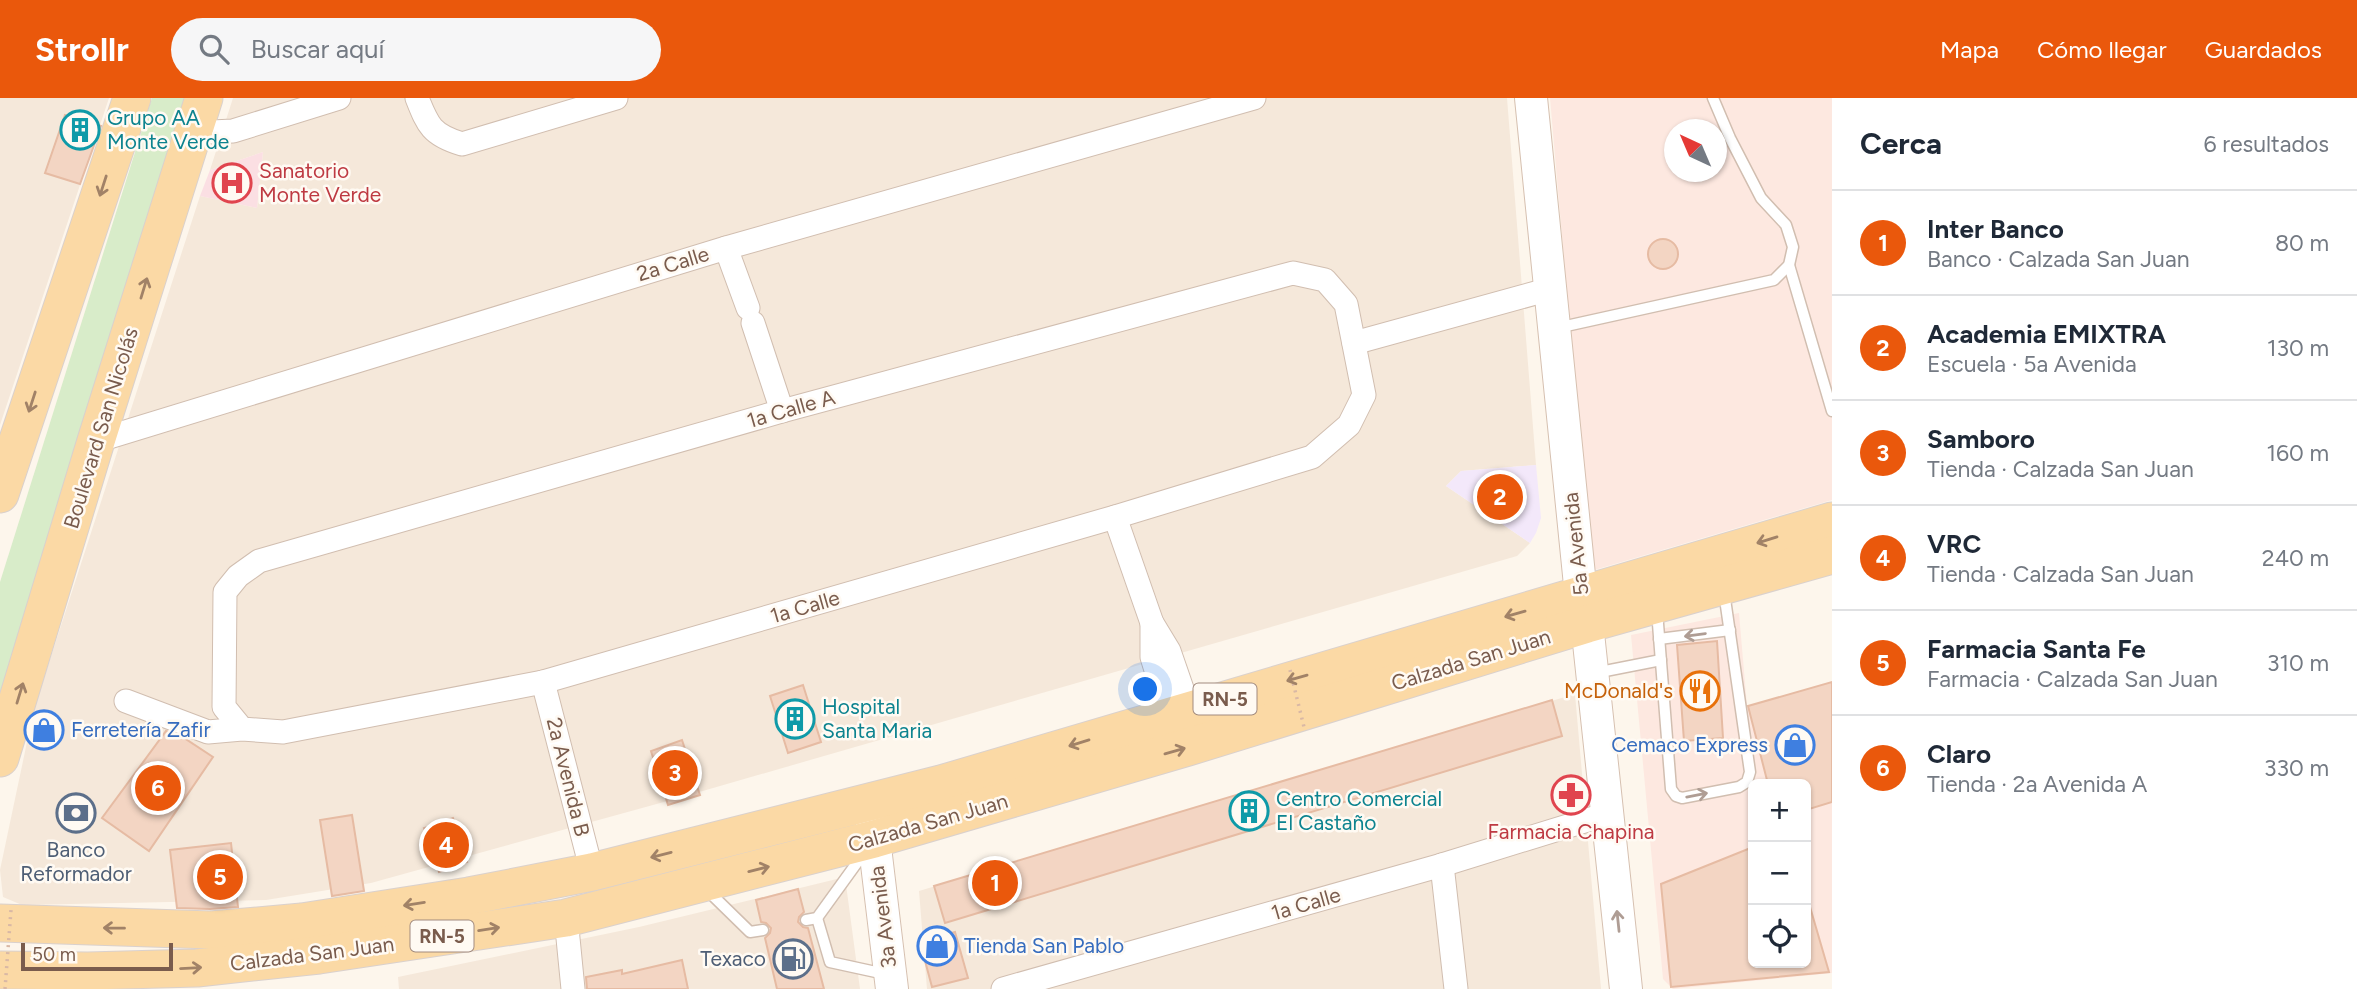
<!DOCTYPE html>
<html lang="es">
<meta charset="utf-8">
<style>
body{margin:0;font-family:Figtree,sans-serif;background:#f6f6f7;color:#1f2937}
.controls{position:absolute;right:21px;bottom:21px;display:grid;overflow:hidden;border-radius:10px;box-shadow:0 2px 5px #0004}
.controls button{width:63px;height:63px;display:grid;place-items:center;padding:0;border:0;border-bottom:2px solid #e0e1e3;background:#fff;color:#1f2937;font:35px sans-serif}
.compass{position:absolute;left:1664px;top:21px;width:63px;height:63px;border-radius:50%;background:#fff;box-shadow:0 2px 5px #0004;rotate:316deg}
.scale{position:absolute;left:21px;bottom:18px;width:152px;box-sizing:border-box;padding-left:7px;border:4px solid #7a5c4d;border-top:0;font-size:19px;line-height:24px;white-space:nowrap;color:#7a5c4d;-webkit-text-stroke:5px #fffaf3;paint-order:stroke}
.you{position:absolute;left:1146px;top:592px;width:24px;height:24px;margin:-18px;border:5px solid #fff;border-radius:50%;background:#1a73e8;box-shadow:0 0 0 10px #1a73e833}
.badge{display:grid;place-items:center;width:46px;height:46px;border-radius:50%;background:#ea580c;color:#fff;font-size:23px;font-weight:700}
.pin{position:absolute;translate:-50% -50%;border:4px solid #fff;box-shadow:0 2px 7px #0006}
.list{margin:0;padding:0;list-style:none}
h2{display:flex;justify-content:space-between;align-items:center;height:91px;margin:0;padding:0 28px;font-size:30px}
h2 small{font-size:23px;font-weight:400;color:#747a83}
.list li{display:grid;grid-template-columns:46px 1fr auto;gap:21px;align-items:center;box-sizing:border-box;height:105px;padding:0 28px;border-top:2px solid #e0e1e3}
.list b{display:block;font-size:26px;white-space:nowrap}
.list p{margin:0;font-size:23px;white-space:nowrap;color:#747a83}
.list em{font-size:23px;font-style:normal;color:#747a83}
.icon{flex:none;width:38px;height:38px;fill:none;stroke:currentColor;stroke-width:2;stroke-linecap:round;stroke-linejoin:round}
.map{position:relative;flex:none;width:1832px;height:891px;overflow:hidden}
header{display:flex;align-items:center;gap:42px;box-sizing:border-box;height:98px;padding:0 35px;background:#ea580c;color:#fff}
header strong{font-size:33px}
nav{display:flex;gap:38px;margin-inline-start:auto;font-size:24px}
.search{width:490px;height:63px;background:#f6f6f7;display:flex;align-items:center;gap:18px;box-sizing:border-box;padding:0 24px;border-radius:38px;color:#747a83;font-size:26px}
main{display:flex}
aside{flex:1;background:#fff}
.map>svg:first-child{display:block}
</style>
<header>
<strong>Strollr</strong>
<div class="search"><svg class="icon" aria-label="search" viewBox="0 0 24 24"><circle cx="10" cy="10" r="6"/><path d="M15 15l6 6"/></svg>Buscar aquí</div>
<nav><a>Mapa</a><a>Cómo llegar</a><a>Guardados</a></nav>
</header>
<main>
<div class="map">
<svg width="1832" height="891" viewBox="0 0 1832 891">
<rect width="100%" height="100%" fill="#fdf6ec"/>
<g fill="#f5e8da">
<polygon points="0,0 109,0 0,327"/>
<polygon points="233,0 1507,0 1536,367 1461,373 1446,388 1530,445 1517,458 682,699 371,785 266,802 22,807 3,799 0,772 34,611 200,98 257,110 263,54 210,72"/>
<polygon points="1575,596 1601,891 927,891 919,793"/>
<polygon points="845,779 860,891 399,891 398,879 639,829"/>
</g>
<g fill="#fde8e0" fill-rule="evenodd">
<path d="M1550,0H1832V402L1591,473ZM1674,32H1716V74H1674Z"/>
<path d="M1739,515L1747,608L1832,584V875L1673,891L1663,881L1631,537ZM1753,686H1806V865H1753Z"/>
</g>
<polygon fill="#f3e8fa" points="1536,367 1541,420 1536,435 1530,445 1446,388 1461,373"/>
<polygon fill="#fbdfe3" points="263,54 257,110 200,98 210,72"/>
<polygon fill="#d8ecc9" points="152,0 193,0 0,661 0,484"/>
<g fill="#f3d5c3" stroke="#e6bba3" stroke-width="2">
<polygon points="65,17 101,28 80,86 45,75"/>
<circle cx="1663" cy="156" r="15"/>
<polygon points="1717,543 1723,640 1684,643 1677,547"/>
<polygon points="1832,584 1832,704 1806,712 1806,686 1768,686 1748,608"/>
<polygon points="803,587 821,644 788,655 770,598"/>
<polygon points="1552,602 1562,638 945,825 934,788"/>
<polygon points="166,633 184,640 213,659 149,753 102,720"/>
<polygon points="682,642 700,697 668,707 651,653"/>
<polygon points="352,717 364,793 332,798 320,722"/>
<polygon points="453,720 467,764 439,774 424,730"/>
<polygon points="231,745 238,809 210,811 177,810 170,752"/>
<polygon points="1753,749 1753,865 1806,865 1806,810 1810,809 1829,874 1671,889 1661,786"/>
<polygon points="798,791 804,814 799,819 798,824 803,829 808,830 824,891 777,891 765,840 770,835 771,830 766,825 761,824 756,802"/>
<polygon points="955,834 968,880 932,889 920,844"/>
<polygon points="682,862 688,891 587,891 586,879 622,872 622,876"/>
</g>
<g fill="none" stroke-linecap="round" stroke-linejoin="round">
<g stroke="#d1beb0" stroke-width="13">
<g id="lane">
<polyline points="1789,167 1832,313"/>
<polyline points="1557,230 1774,182 1789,167 1793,149 1786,127 1761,100 1730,40 1713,0"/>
<polyline points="1657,513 1671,691 1676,698 1682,700 1739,689 1747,684 1750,674 1724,494"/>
<polyline points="1659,541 1730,532"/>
<polyline points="1595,575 1661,562"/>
<polyline points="707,792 750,834 763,832"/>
<polyline points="817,820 830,864 885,876"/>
<polyline points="806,822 817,820 864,755"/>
</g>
</g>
<g stroke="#d1beb0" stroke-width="25">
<g id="street">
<path d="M417,0C428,28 432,37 462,46L616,0"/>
<polyline points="194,31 212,34 233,33 339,0"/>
<polyline points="726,150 748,210"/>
<polyline points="753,225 782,313"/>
<polyline points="1354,245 1550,191"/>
<polyline points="96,343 726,150 1254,0"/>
<polyline points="1115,419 1152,525 1169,553 1189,611"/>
<polyline points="1152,525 1152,559 1170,617"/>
<polyline points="543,584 592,774"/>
<polyline points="126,603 208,634 242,631 283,634 543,584 1115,419 1312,359 1349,327 1364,297 1346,206 1325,182 1293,175 782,313 259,463 238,478 225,494 224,609 242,631"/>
<polyline points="1442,767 1456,891"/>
<polyline points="566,820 573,891"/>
<polyline points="1003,891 1442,767 1607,716"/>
</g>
</g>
<g stroke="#d6c0b0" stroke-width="34">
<g id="secondary">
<polyline points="1531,0 1581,497 1587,526 1626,891"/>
<polyline points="871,716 892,891"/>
</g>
</g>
<g stroke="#dad1cd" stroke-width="39">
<g id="primary">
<polyline points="0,396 132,0"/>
<polyline points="0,660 96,343 204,0"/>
<polyline points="0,825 211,832 302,824 469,798 592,774 941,686 1832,423"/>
<polyline points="0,872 88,873 197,870 319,857 566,820 874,741 1188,649 1587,526 1832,457"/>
</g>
</g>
<use href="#lane" stroke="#fff" stroke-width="10"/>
<use href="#street" stroke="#fff" stroke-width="23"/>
<use href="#secondary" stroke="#fff" stroke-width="32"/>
<use href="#primary" stroke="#fbd9a5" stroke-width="37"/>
<g stroke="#d9b8a5" stroke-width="3.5" stroke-dasharray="2 5" stroke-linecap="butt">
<polyline points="1290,572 1304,629"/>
<polyline points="5,891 11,812"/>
</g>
</g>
<defs><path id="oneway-shaft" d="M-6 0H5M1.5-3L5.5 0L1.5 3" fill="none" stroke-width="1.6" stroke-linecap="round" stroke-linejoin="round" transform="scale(1.75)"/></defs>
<g stroke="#a18267">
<use href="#oneway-shaft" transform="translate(103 88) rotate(108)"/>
<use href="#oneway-shaft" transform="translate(144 190) rotate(-73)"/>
<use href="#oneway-shaft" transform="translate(32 304) rotate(108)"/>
<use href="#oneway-shaft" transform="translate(1767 442) rotate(163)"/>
<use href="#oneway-shaft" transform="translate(1515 516) rotate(164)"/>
<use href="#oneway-shaft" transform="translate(1297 580) rotate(164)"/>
<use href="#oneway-shaft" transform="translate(20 595) rotate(-73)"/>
<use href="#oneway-shaft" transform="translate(1079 645) rotate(163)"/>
<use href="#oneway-shaft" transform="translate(1175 653) rotate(-16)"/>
<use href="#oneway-shaft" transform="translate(661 757) rotate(166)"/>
<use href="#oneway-shaft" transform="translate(759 771) rotate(-14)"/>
<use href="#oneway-shaft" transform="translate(414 806) rotate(171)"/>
<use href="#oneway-shaft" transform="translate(114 830) rotate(-179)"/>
<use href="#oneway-shaft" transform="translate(489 831) rotate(-9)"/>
<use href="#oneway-shaft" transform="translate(191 870) rotate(-3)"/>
</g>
<g stroke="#af9d94">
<use href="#oneway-shaft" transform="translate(1695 537) rotate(172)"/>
<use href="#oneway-shaft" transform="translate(1697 697) rotate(-11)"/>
<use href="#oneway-shaft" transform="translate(1618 823) rotate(-96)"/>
</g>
<defs>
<g id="building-ring" transform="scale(2.0125)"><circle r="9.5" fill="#fffaf3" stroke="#0f9aa8" stroke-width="1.5"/><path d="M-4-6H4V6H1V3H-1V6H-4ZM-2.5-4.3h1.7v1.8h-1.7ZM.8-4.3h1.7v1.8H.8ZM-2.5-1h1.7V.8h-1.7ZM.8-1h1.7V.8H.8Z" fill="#0f9aa8"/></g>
<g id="hospital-ring" transform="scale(2.0125)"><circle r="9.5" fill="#fffaf3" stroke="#e0444e" stroke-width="1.5"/><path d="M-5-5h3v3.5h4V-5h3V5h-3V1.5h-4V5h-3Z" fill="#e0444e"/></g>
<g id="restaurant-ring" transform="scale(2.0125)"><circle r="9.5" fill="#fffaf3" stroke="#e8710a" stroke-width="1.5"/><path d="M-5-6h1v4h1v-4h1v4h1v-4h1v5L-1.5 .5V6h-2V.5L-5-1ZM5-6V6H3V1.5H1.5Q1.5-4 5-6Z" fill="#e8710a"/></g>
<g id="shop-ring" transform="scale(2.0125)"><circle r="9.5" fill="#fffaf3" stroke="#3f7fe0" stroke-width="1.5"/><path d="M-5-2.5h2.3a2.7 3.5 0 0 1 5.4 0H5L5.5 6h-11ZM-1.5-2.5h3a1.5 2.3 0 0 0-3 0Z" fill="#3f7fe0"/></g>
<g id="pharmacy-ring" transform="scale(2.0125)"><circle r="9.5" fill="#fffaf3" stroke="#e0444e" stroke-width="1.5"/><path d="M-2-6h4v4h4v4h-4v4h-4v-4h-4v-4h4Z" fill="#e0444e"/></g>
<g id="bank-ring" transform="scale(2.0125)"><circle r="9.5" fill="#fffaf3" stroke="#5c6f8a" stroke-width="1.5"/><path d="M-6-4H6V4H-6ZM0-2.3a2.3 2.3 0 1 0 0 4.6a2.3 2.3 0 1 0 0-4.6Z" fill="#5c6f8a"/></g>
<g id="fuel-ring" transform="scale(2.0125)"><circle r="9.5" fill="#fffaf3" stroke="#5c6f8a" stroke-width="1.5"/><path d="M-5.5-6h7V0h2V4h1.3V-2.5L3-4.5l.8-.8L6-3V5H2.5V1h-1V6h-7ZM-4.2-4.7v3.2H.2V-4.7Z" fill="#5c6f8a"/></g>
</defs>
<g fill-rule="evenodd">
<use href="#building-ring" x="80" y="32"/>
<use href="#hospital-ring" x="232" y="85"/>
<use href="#restaurant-ring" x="1700" y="593"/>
<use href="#building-ring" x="795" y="621"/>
<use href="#shop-ring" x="44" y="632"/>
<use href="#shop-ring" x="1795" y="647"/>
<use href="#pharmacy-ring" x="1571" y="697"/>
<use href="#building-ring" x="1249" y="713"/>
<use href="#bank-ring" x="76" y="715"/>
<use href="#shop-ring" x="937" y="848"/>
<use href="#fuel-ring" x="793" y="861"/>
</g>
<g text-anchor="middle" stroke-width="5" stroke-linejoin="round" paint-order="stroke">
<g fill="#fffaf3" stroke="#a28b7f" stroke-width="2">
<rect x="1193.5" y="585.5" width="63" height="31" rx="5"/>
<rect x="410.5" y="822.5" width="63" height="31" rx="5"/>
</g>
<g font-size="19" font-weight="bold" fill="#7a5c4d">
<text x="1225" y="608">RN-5</text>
<text x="442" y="845">RN-5</text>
</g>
<g font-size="21" fill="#0d838f" stroke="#fffaf3" text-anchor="start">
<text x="107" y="27">Grupo AA<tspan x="107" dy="24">Monte Verde</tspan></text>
<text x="822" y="616">Hospital<tspan x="822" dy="24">Santa Maria</tspan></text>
<text x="1276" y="708">Centro Comercial<tspan x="1276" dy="24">El Castaño</tspan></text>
</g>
<g font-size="21" fill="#be3a42" stroke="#fffaf3" text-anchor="start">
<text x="259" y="80">Sanatorio<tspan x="259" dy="24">Monte Verde</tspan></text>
<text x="1571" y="741" text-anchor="middle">Farmacia Chapina</text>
</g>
<g font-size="21" fill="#7a5c4d" stroke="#fffaf3">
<text transform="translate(673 166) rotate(-17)" y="7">2a Calle</text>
<text transform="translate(791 311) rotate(-16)" y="7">1a Calle A</text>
<text transform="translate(101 330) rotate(-73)" y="7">Boulevard San Nicolás</text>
<text transform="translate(1576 446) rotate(-96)" y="7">5a Avenida</text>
<text transform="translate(805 509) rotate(-16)" y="7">1a Calle</text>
<text transform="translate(1471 562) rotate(-17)" y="7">Calzada San Juan</text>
<text transform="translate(568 679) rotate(76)" y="7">2a Avenida B</text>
<text transform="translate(928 725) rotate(-16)" y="7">Calzada San Juan</text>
<text transform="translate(1306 806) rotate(-16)" y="7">1a Calle</text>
<text transform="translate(883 819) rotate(-97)" y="7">3a Avenida</text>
<text transform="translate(312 856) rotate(-7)" y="7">Calzada San Juan</text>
</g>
<g font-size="21" fill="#c56008" stroke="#fffaf3" text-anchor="end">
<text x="1673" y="600">McDonald's</text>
</g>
<g font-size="21" fill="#366cbe" stroke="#fffaf3" text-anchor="start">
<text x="71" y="639">Ferretería Zafir</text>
<text x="1768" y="654" text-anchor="end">Cemaco Express</text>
<text x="964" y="855">Tienda San Pablo</text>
</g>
<g font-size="21" fill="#4e5e75" stroke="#fffaf3">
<text x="76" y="759">Banco<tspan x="76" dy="24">Reformador</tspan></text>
<text x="766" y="868" text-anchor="end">Texaco</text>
</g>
</g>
</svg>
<div class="controls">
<button>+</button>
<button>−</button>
<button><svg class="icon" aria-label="locate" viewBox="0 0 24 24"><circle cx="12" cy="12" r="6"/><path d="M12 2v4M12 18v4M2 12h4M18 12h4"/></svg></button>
</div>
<svg class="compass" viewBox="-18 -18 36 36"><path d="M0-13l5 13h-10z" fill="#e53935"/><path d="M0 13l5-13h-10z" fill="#747a83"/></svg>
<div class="scale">50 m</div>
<div class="you"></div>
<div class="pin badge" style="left:995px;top:785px">1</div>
<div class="pin badge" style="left:1500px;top:399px">2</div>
<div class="pin badge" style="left:675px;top:675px">3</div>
<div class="pin badge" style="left:446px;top:747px">4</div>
<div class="pin badge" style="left:220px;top:779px">5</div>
<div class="pin badge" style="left:158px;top:690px">6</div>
</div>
<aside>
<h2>Cerca<small>6 resultados</small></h2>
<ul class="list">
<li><span class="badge">1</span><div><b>Inter Banco</b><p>Banco · Calzada San Juan</p></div><em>80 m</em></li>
<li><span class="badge">2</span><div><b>Academia EMIXTRA</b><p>Escuela · 5a Avenida</p></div><em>130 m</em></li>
<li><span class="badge">3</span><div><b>Samboro</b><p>Tienda · Calzada San Juan</p></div><em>160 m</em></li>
<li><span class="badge">4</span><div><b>VRC</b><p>Tienda · Calzada San Juan</p></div><em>240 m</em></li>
<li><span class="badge">5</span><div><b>Farmacia Santa Fe</b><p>Farmacia · Calzada San Juan</p></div><em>310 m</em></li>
<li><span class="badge">6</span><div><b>Claro</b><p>Tienda · 2a Avenida A</p></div><em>330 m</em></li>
</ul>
</aside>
</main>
